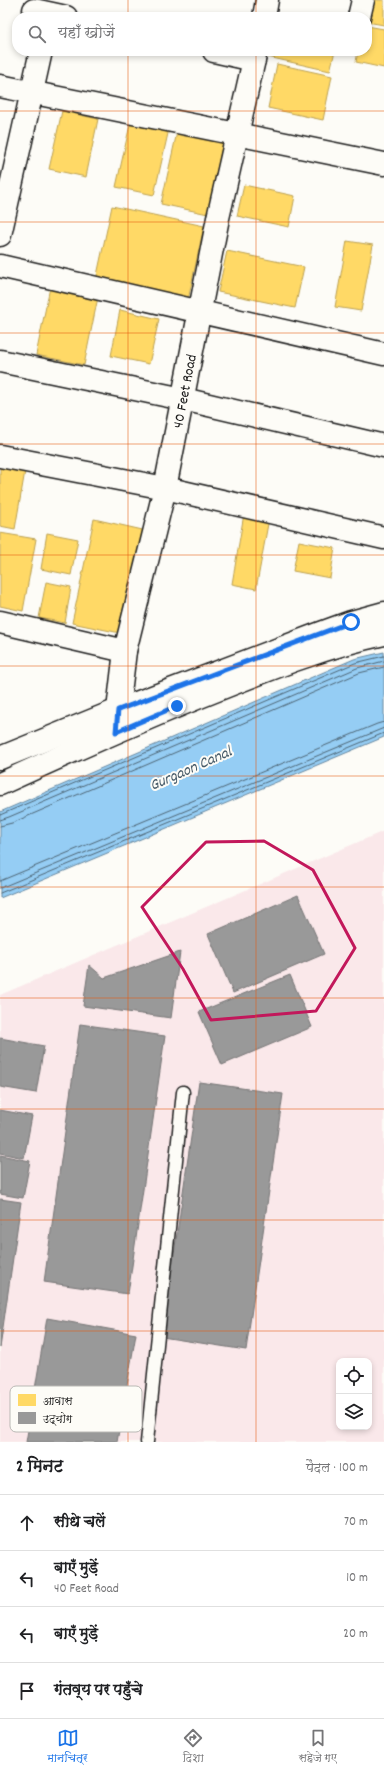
<!DOCTYPE html>
<html lang="hi">
<meta charset="utf-8">
<style>
body{margin:0;font-family:Dekko,"Playpen Sans Deva",sans-serif;background:#f6f6f6;color:#202124}
.controls{position:absolute;right:12px;bottom:12px;display:grid;overflow:hidden;border-radius:8px;box-shadow:0 2px 6px #0003}
.controls button{width:36px;height:36px;display:grid;place-items:center;padding:0;border:0;border-bottom:1px solid #e0e0e0;background:#fff;color:#202124;font:20px sans-serif}
.stop{position:absolute;width:12px;height:12px;margin:-9px;border:3px solid #1a73e8;border-radius:50%;background:#fff}
.stop.end{background:#1a73e8;border-color:#fff;box-shadow:0 1px 4px #0008}
.list{margin:0;padding:0;list-style:none}
h2{display:flex;justify-content:space-between;align-items:center;height:52px;margin:0;padding:0 16px;font-size:17px}
h2 small{font-size:13px;font-weight:400;color:#757577}
.list li{display:grid;grid-template-columns:26px 1fr auto;gap:12px;align-items:center;box-sizing:border-box;height:56px;padding:0 16px;border-top:1px solid #e0e0e0}
.list b{display:block;font-size:15px;white-space:nowrap}
.list p{margin:0;font-size:13px;white-space:nowrap;color:#757577}
.list em{font-size:13px;font-style:normal;color:#757577}
.icon{flex:none;width:22px;height:22px;fill:none;stroke:currentColor;stroke-width:2;stroke-linecap:round;stroke-linejoin:round}
.map{position:relative;flex:none;width:384px;height:1442px;overflow:hidden}
.search{position:absolute;background:#fff;box-shadow:0 2px 6px #0003;left:12px;right:12px;top:12px;height:44px;display:flex;align-items:center;gap:10px;box-sizing:border-box;padding:0 14px;border-radius:16px;color:#757577;font-size:15px}
.sheet{height:276px;background:#fff}
nav{display:flex;justify-content:space-around;align-items:center;box-sizing:border-box;height:56px;border-top:1px solid #e0e0e0;background:#fff;font-size:11px;color:#757577}
nav a{display:grid;justify-items:center;gap:2px}
nav .on{color:#1a73e8}
.map>svg:first-child{display:block}
</style>
<div class="map">
<svg width="384" height="1442" viewBox="0 0 384 1442">
<rect width="100%" height="100%" fill="#fdfcf7"/>
<filter id="ink" filterUnits="userSpaceOnUse"><feTurbulence type="fractalNoise" baseFrequency=".025" numOctaves="2"/><feDisplacementMap in="SourceGraphic" scale="8" xChannelSelector="R" yChannelSelector="G"/><feConvolveMatrix kernelMatrix="1 2 1 2 8 2 1 2 1" color-interpolation-filters="sRGB"/></filter>
<g filter="url(#ink)">
<path fill="#fae8ea" fill-rule="evenodd" d="M384,831V1442H0V995ZM339,1361H369V1427H339Z"/>
<polygon fill="#95cdf4" stroke="#65869e" points="384,652 384,737 0,898 0,812 354,659"/>
<g fill="#ffd966" stroke="#bba050">
<polygon points="371,0 384,0 384,25 367,22"/>
<polygon points="367,26 384,29 384,68 356,62 358,51 367,51"/>
<polygon points="269,51 335,51 330,71 268,57"/>
<polygon points="277,64 332,76 323,120 268,108"/>
<polygon points="62,111 98,119 86,177 49,169"/>
<polygon points="131,120 169,129 154,195 116,187"/>
<polygon points="177,132 223,142 208,214 161,204"/>
<polygon points="244,185 295,196 289,227 237,216"/>
<polygon points="112,206 204,226 188,300 96,280"/>
<polygon points="347,241 373,245 361,311 335,307"/>
<polygon points="227,251 304,267 295,308 218,292"/>
<polygon points="50,287 98,297 84,365 36,355"/>
<polygon points="120,310 159,319 149,364 111,356"/>
<polygon points="0,467 25,471 15,529 0,526"/>
<polygon points="245,508 270,513 256,589 232,584"/>
<polygon points="94,519 147,531 125,634 72,623"/>
<polygon points="0,533 36,539 23,611 0,606"/>
<polygon points="47,533 78,539 71,575 41,569"/>
<polygon points="299,541 335,548 330,578 293,571"/>
<polygon points="46,582 71,587 65,623 39,618"/>
</g>
<g fill="#999" stroke="#747474">
<polygon points="298,895 324,954 233,993 208,934"/>
<polygon points="180,952 171,1018 83,1006 89,965 104,978"/>
<polygon points="290,975 312,1027 222,1065 199,1012"/>
<polygon points="80,1024 165,1036 128,1294 44,1282"/>
<polygon points="0,1038 44,1046 36,1093 0,1087"/>
<polygon points="199,1082 283,1094 246,1350 162,1337"/>
<polygon points="0,1110 32,1116 24,1158 0,1153"/>
<polygon points="0,1155 30,1161 23,1198 0,1194"/>
<polygon points="0,1199 21,1202 0,1348"/>
<polygon points="47,1318 136,1334 117,1442 26,1442"/>
</g>
<g fill="none" stroke-linecap="round" stroke-linejoin="round">
<g stroke="#4c6372" stroke-width="1">
<polyline points="0,815 355,663 384,656"/>
<polyline points="0,820 9,817 357,668 384,661"/>
<polyline points="0,826 12,823 359,673 384,667"/>
<polyline points="0,881 377,724 384,722"/>
<polyline points="0,888 384,728"/>
<polyline points="0,893 384,733"/>
</g>
<g stroke="#1c1c1c" stroke-width="15">
<polyline id="lane" points="147,1442 183,1092"/>
</g>
<g stroke="#1c1c1c" stroke-width="25">
<g id="street">
<polyline points="34,10 66,17"/>
<polyline points="264,17 267,0"/>
<polyline points="359,17 363,0"/>
<polyline points="214,51 254,60"/>
<polyline points="0,86 384,164"/>
<polyline points="0,235 41,51"/>
<polyline points="0,266 384,354"/>
<polyline points="0,361 183,399 384,446"/>
<polyline points="0,456 165,488 384,538"/>
<polyline points="0,622 125,651"/>
<polyline points="116,727 125,651 165,488 218,218 256,51"/>
</g>
</g>
<g stroke="#1c1c1c" stroke-width="25">
<g id="secondary">
<polyline points="0,758 118,710 321,633 351,622 384,613"/>
<path d="M0,784C72,751 144,719 217,690C272,668 327,646 384,634"/>
</g>
</g>
<use href="#lane" stroke="#fdfcf7" stroke-width="12"/>
<use href="#street" stroke="#fdfcf7" stroke-width="22"/>
<use href="#secondary" stroke="#fdfcf7" stroke-width="22"/>
</g>
</g>
<g fill="none" stroke-linecap="round" stroke-linejoin="round" filter="url(#ink)">
<polyline stroke="#1a73e8" stroke-width="5" points="177,706 116,732 118,710 351,622"/>
</g>
<path fill="none" stroke="#c2185b" stroke-width="3" stroke-linejoin="round" d="M264,841L313,870L355,948L316,1011L211,1020L183,969L142,907L206,842Z"/>
<path fill="none" stroke="#e8590c" stroke-width="1" stroke-opacity="0.55" d="M128,0V17M256,0V17M128,51V1442M256,51V1442M0,111H384M0,222H384M0,333H384M0,444H384M0,555H384M0,666H384M0,776H384M0,887H384M0,998H384M0,1109H384M0,1220H384M0,1331H384"/>
<g text-anchor="middle" stroke-width="4" stroke-linejoin="round" paint-order="stroke">
<g font-size="15" fill="#1c1c1c" stroke="#fdfcf7">
<text transform="translate(184 391) rotate(-79)" y="5">40 Feet Road</text>
</g>
<g font-size="16" font-style="italic" fill="#465a68" stroke="#fdfcf7">
<text transform="translate(190 767) rotate(-24)" y="6">Gurgaon Canal</text>
</g>
</g>
<rect x="10" y="1386" width="132" height="46" rx="6" fill="#fdfcf7" stroke="#bab9b5" stroke-width="1"/>
<rect x="18" y="1394" width="18" height="12" fill="#ffd966"/>
<rect x="18" y="1412" width="18" height="12" fill="#999"/>
<g font-size="11" fill="#1c1c1c">
<text x="43" y="1404">आवास</text>
<text x="43" y="1422">उद्योग</text>
</g>
</svg>
<div class="controls">
<button><svg class="icon" aria-label="locate" viewBox="0 0 24 24"><circle cx="12" cy="12" r="6"/><path d="M12 2v4M12 18v4M2 12h4M18 12h4"/></svg></button>
<button><svg class="icon" aria-label="layers" viewBox="0 0 24 24"><path d="M12 4l9 5-9 5-9-5zM3 14l9 5 9-5"/></svg></button>
</div>
<div class="stop" style="left:351px;top:622px"></div>
<div class="stop end" style="left:177px;top:706px"></div>
<div class="search"><svg class="icon" aria-label="search" viewBox="0 0 24 24"><circle cx="10" cy="10" r="6"/><path d="M15 15l6 6"/></svg>यहाँ खोजें</div>
</div>
<section class="sheet">
<h2>2 मिनट<small>पैदल · 100 m</small></h2>
<ul class="list">
<li><svg class="icon" aria-label="ahead" viewBox="0 0 24 24"><path d="M12 20V5M6 11l6-6 6 6"/></svg><div><b>सीधे चलें</b></div><em>70 m</em></li>
<li><svg class="icon" aria-label="left" viewBox="0 0 24 24"><path d="M17 20v-9H6M10 6l-5 5 5 5"/></svg><div><b>बाएँ मुड़ें</b><p>40 Feet Road</p></div><em>10 m</em></li>
<li><svg class="icon" aria-label="left" viewBox="0 0 24 24"><path d="M17 20v-9H6M10 6l-5 5 5 5"/></svg><div><b>बाएँ मुड़ें</b></div><em>20 m</em></li>
<li><svg class="icon" aria-label="arrive" viewBox="0 0 24 24"><path d="M6 21V4h12l-3 4 3 4H6"/></svg><div><b>गंतव्य पर पहुँचे</b></div></li>
</ul>
</section>
<nav>
<a class="on"><svg class="icon" aria-label="map" viewBox="0 0 24 24"><path d="M3 6l6-2 6 2 6-2v14l-6 2-6-2-6 2zM9 4v14M15 6v14"/></svg>मानचित्र</a>
<a><svg class="icon" aria-label="directions" viewBox="0 0 24 24"><path d="M12 3l9 9-9 9-9-9zM9 14v-3h6M13 9l2 2-2 2"/></svg>दिशा</a>
<a><svg class="icon" aria-label="saved" viewBox="0 0 24 24"><path d="M7 4h10v16l-5-4-5 4z"/></svg>सहेजे गए</a>
</nav>
